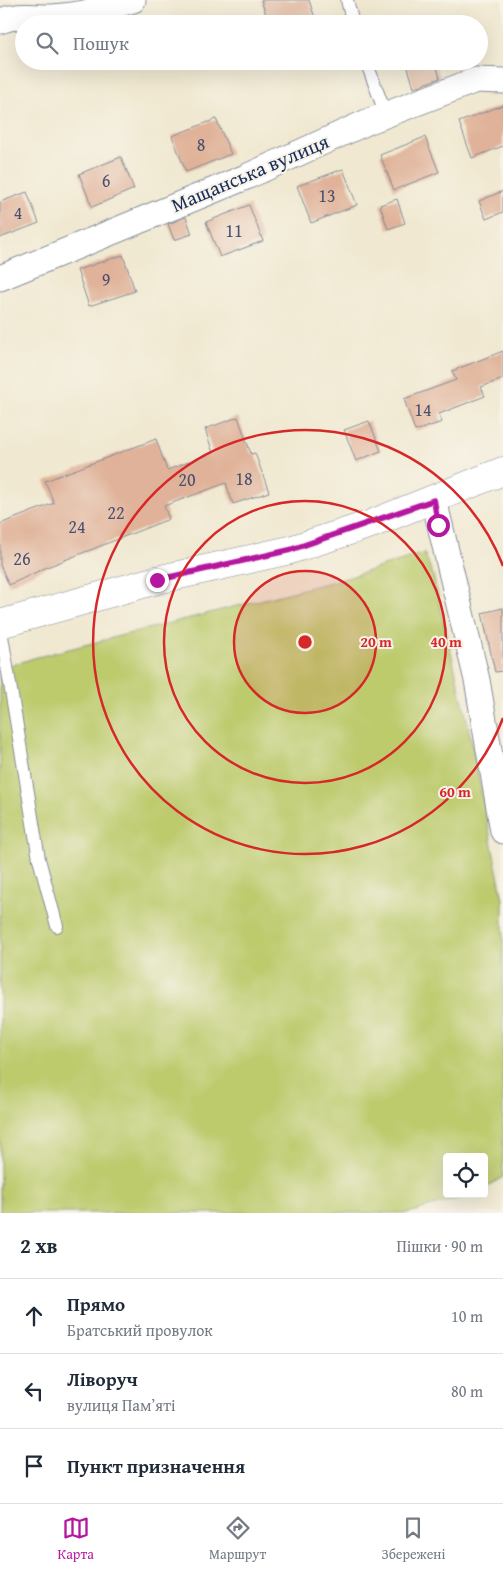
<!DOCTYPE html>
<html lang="uk">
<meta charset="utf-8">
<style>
body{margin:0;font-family:"Gentium Book Plus",serif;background:#f6f6f7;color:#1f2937}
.controls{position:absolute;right:15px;bottom:15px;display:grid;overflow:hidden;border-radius:5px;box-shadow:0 5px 20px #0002}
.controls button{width:45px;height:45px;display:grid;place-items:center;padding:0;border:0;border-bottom:1px solid #e0e1e3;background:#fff;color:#1f2937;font:25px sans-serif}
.stop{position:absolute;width:15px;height:15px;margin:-11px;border:4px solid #b5179e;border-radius:50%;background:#fff}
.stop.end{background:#b5179e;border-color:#fff;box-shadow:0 1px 5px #0008}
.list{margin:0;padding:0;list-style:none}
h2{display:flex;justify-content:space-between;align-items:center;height:65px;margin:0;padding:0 20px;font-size:21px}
h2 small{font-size:16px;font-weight:400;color:#747a83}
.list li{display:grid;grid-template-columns:32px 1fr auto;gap:15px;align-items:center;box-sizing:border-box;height:75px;padding:0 20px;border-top:1px solid #e0e1e3}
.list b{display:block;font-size:19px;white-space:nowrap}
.list p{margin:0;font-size:16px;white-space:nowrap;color:#747a83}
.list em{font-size:16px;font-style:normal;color:#747a83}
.icon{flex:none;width:28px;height:28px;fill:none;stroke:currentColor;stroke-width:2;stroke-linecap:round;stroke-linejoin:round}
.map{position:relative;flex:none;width:503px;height:1213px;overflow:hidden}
.search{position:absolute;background:#fff;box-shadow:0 5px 20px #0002;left:15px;right:15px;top:15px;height:55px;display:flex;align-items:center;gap:12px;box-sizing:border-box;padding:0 18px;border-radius:28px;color:#747a83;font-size:19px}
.sheet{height:290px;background:#fff}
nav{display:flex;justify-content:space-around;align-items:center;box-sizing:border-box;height:70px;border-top:1px solid #e0e1e3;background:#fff;font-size:14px;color:#747a83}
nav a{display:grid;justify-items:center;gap:2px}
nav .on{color:#b5179e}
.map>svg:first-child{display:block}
</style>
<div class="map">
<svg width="503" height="1213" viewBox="0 0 503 1213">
<rect width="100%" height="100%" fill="#f7f3e8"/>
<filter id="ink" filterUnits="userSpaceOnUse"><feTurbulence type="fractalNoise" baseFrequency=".02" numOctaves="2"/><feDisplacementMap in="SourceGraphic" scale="10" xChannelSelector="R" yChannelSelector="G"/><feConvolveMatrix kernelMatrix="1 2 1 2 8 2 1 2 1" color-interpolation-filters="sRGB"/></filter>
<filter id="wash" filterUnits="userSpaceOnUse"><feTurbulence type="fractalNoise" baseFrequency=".0096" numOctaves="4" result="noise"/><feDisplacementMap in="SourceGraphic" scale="20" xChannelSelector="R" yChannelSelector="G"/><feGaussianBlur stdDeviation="1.12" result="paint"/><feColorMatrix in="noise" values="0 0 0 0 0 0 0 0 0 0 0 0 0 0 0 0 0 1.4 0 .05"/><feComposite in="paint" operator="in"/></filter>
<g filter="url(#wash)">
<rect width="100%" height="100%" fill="#f0e8d0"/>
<polygon fill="#bdcb6d" stroke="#6c7d66" points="424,553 433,575 468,725 503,900 503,1177 484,1188 484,1157 447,1157 447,1194 474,1194 408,1213 0,1213 0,669 34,658 350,577"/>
<g id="blocks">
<g fill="#e0b299">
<polygon points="261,0 309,0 317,24 269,24"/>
<polygon points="406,61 435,61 440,78 414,88"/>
<polygon points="503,105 503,146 472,158 459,122"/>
<polygon points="216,119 231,154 186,172 172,136"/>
<polygon points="425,137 439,172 394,190 380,155"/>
<polygon points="121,157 134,189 92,207 79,174"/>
<polygon points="343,169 357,205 311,223 297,186"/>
<polygon points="503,191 503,212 486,219 479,201"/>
<polygon points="27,192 39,223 0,238 0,202"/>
<polygon points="397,199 405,223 388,229 380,205"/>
<polygon points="249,205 263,241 220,257 206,222"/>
<polygon points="186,217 192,234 174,240 168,224"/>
<polygon points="123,255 135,291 89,306 77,270"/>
<polygon points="503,351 503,379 481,387 485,396 439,414 442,422 415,431 404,399 456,380 452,371"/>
<polygon points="238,417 251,454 255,453 269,492 233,504 226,483 164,506 169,519 47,567 9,585 0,565 0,524 54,503 45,481 156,439 167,470 213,453 205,429"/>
<polygon points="369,421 381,451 356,461 344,430"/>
<polygon points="503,608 503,671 495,672 482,613"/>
</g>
</g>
</g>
<g filter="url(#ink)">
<use href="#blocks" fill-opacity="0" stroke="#868c97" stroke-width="1"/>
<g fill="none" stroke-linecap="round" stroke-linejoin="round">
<g stroke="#868c97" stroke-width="14">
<g id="service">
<polyline points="347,0 353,24"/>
<polyline points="366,61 386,115"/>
<polyline points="0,624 39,859 57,926"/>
</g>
</g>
<g stroke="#868c97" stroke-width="27">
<g id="minor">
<path d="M0,21C21,13 32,18 53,17C81,15 107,9 133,0"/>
<polyline points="0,278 246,177 367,122 476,80 503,81"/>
<polyline points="434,500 477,680 503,831"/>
</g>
</g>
<g stroke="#868c97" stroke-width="29">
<polyline id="tertiary" points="0,624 157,580 290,550 371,524 503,471"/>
</g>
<use href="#service" stroke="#fff" stroke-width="12"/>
<use href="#minor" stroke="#fff" stroke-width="25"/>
<use href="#tertiary" stroke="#fff" stroke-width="28"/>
</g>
</g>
<g fill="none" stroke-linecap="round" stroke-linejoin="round" filter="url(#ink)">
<polyline stroke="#b5179e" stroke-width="6" points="157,580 290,550 434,500 438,525"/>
</g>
<circle cx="305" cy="642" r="71" fill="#d62828" fill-opacity=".12"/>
<g fill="none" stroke="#d62828" stroke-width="2.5">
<circle cx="305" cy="642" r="71"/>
<circle cx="305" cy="642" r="141"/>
<path d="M503 718A212 212 0 1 1 503 566"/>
</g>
<g text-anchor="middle" stroke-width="4" stroke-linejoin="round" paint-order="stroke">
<g font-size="18" fill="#4c506d">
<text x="201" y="151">8</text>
<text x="106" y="187">6</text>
<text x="327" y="202">13</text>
<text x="18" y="219">4</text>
<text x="234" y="237">11</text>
<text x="106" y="286">9</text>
<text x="423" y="416">14</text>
<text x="244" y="485">18</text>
<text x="187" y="486">20</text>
<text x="116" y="519">22</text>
<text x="77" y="533">24</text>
<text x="22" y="565">26</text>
</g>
<g font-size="20" fill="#1b2f5e" stroke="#f7f3e8">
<text transform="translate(250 173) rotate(-23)" y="7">Мащанська вулиця</text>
</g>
</g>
<circle cx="305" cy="642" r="8" fill="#d62828" stroke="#f7f3e8" stroke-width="2.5"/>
<g font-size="15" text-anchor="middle" font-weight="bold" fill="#d62828" stroke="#f7f3e8" stroke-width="4" stroke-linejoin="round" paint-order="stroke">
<text x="376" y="647">20 m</text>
<text x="446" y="647">40 m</text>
<text x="455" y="797">60 m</text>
</g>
</svg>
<div class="controls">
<button><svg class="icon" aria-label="locate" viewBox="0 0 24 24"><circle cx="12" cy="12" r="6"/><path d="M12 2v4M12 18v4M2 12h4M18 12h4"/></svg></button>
</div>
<div class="stop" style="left:438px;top:525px"></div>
<div class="stop end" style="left:157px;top:580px"></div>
<div class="search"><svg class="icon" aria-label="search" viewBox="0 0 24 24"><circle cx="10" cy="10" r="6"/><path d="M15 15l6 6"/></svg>Пошук</div>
</div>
<section class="sheet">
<h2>2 хв<small>Пішки · 90 m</small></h2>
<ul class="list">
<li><svg class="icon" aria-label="ahead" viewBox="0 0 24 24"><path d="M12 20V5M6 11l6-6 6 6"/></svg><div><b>Прямо</b><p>Братський провулок</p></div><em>10 m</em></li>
<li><svg class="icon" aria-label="left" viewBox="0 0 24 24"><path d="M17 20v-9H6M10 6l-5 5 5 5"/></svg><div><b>Ліворуч</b><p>вулиця Памʼяті</p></div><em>80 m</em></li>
<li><svg class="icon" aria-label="arrive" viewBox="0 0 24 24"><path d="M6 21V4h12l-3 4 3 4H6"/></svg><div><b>Пункт призначення</b></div></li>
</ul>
</section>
<nav>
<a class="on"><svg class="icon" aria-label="map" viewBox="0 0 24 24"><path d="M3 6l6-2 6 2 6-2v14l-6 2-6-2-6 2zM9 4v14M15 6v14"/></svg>Карта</a>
<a><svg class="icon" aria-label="directions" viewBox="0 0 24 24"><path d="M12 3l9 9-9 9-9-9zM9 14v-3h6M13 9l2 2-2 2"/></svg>Маршрут</a>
<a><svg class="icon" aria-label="saved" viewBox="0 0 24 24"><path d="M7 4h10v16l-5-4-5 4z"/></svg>Збережені</a>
</nav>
